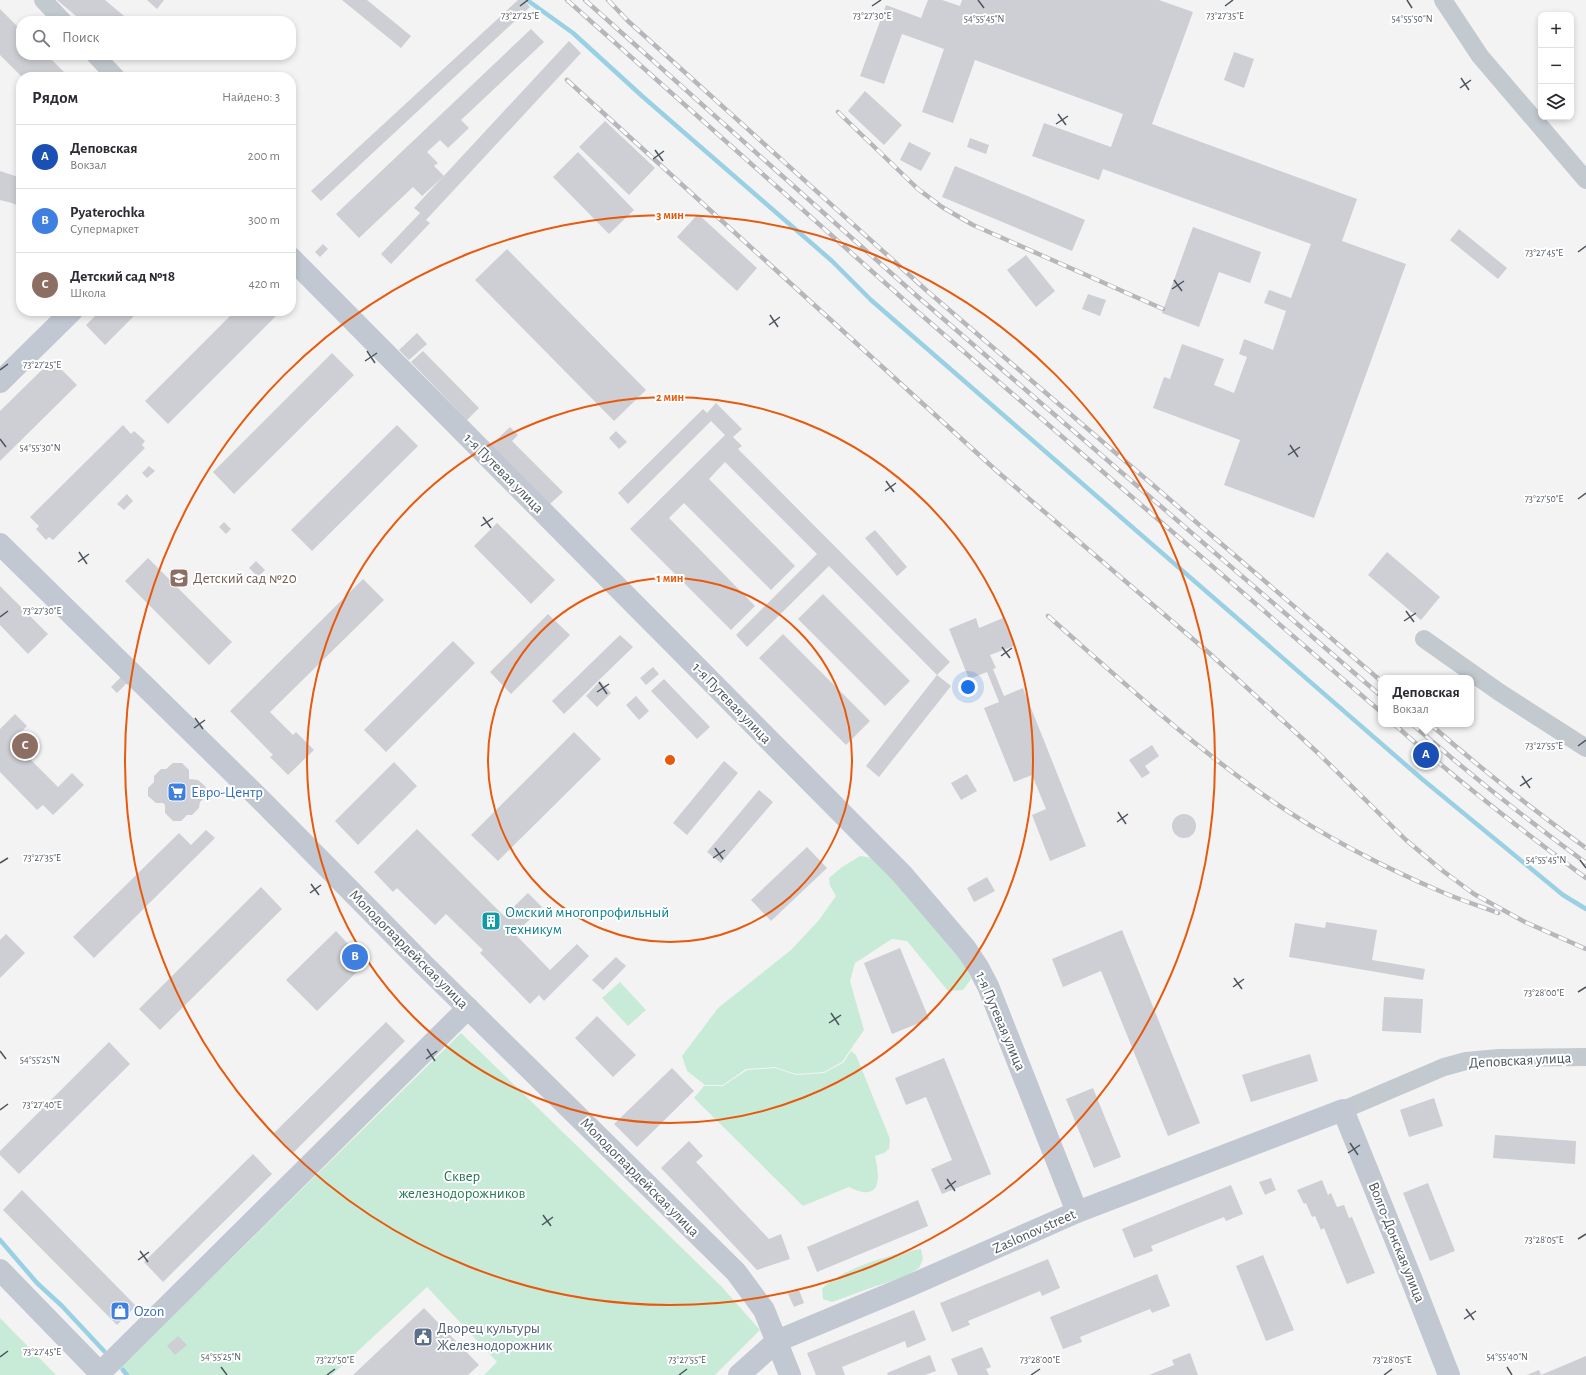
<!DOCTYPE html>
<html lang="ru">
<meta charset="utf-8">
<style>
body{margin:0;font-family:"Alegreya Sans",sans-serif;background:#f7f7f7;color:#2b2b33}
.controls{position:absolute;right:12px;top:12px;display:grid;overflow:hidden;border-radius:8px;box-shadow:0 2px 6px #0003}
.controls button{width:36px;height:36px;display:grid;place-items:center;padding:0;border:0;border-bottom:1px solid #e1e1e2;background:#fff;color:#2b2b33;font:20px sans-serif}
.you{position:absolute;left:968px;top:687px;width:14px;height:14px;margin:-10px;border:3px solid #fff;border-radius:50%;background:#1a73e8;box-shadow:0 0 0 6px #1a73e833}
.badge{display:grid;place-items:center;width:26px;height:26px;border-radius:50%;background:#d93025;color:#fff;font-size:13px;font-weight:700}
.pin{position:absolute;translate:-50% -50%;border:2px solid #fff;box-shadow:0 1px 4px #0006}
.popup{position:absolute;left:1378px;top:675px;width:96px;height:52px;box-sizing:border-box;display:grid;place-content:center;border-radius:8px;background:#fff;filter:drop-shadow(0 1px 3px #0005);font-size:13px;white-space:nowrap;color:#7c7c81}
.popup b{font-size:15px;color:#2b2b33}
.popup::after{content:'';position:absolute;left:50%;top:100%;margin-left:-8px;border:8px solid transparent;border-top-color:#fff}
.list{margin:0;padding:0;list-style:none}
h2{display:flex;justify-content:space-between;align-items:center;height:52px;margin:0;padding:0 16px;font-size:17px}
h2 small{font-size:13px;font-weight:400;color:#7c7c81}
.list li{display:grid;grid-template-columns:26px 1fr auto;gap:12px;align-items:center;box-sizing:border-box;height:64px;padding:0 16px;border-top:1px solid #e1e1e2}
.list b{display:block;font-size:15px;white-space:nowrap}
.list p{margin:0;font-size:13px;white-space:nowrap;color:#7c7c81}
.list em{font-size:13px;font-style:normal;color:#7c7c81}
.icon{flex:none;width:22px;height:22px;fill:none;stroke:currentColor;stroke-width:2;stroke-linecap:round;stroke-linejoin:round}
.map{position:relative;flex:none;width:1586px;height:1375px;overflow:hidden}
.search{position:absolute;background:#fff;box-shadow:0 2px 6px #0003;left:16px;top:16px;width:280px;height:44px;display:flex;align-items:center;gap:10px;box-sizing:border-box;padding:0 14px;border-radius:16px;color:#7c7c81;font-size:15px}
.panel{position:absolute;background:#fff;box-shadow:0 2px 6px #0003;left:16px;top:72px;width:280px;height:244px;border-radius:16px}
.map>svg:first-child{display:block}
</style>
<div class="map">
<svg width="1586" height="1375" viewBox="0 0 1586 1375">
<rect width="100%" height="100%" fill="#f4f3f3"/>
<g fill="#c8ebd7">
<polygon points="860,856 874,858 960,953 971,979 963,990 948,991 907,941 892,939 855,963 850,981 864,1030 842,1062 824,1072 796,1074 775,1067 746,1069 723,1085 705,1085 687,1071 682,1056 718,1008 791,950 819,920 836,896 830,886 829,878 842,867"/>
<polygon points="620,982 646,1010 628,1026 602,998"/>
<polygon points="461,1033 722,1287 760,1330 715,1375 484,1375 497,1362 427,1287 332,1375 125,1375 119,1369"/>
<path d="M851,1051L856,1055L890,1139L889,1149L884,1153L875,1156C881,1180 880,1203 849,1187L803,1206L694,1098L704,1086H723L747,1070L775,1068L796,1075L824,1073L843,1063Z"/>
<path d="M921,1249L923,1259L919,1268L905,1277L876,1286L832,1302L823,1299L822,1289C842,1268 892,1254 921,1249Z"/>
<polygon points="0,1318 56,1375 0,1375"/>
</g>
<g fill="none" stroke-linecap="round" stroke-linejoin="round">
<g stroke="#9ad0e3" stroke-width="4.5">
<polyline points="527,0 573,33 642,96 832,261 871,300 1422,779 1563,895 1586,909"/>
<polyline points="0,1240 37,1283 62,1306 104,1351"/>
<polyline points="123,1370 127,1375"/>
</g>
</g>
<g fill="#cdcfd4">
<polygon points="57,0 105,0 130,21 82,21"/>
<polygon points="147,0 164,0 157,9"/>
<polygon points="342,0 367,0 411,36 401,48"/>
<polygon points="518,0 524,0 530,7 321,201 311,191"/>
<polygon points="928,0 942,0 960,6 962,0 1159,0 1193,12 1152,124 1357,199 1342,241 1406,264 1314,518 1224,485 1240,440 1153,408 1164,377 1170,379 1182,344 1224,359 1214,385 1234,393 1247,357 1239,354 1244,339 1273,350 1286,311 1264,303 1269,290 1291,298 1311,244 1103,169 1099,180 1032,156 1044,123 1111,147 1123,114 975,60 953,123 922,112 944,49 902,34 884,84 860,76 886,5 921,18"/>
<polygon points="0,9 21,30 21,55 47,55 69,77 22,77 0,55"/>
<polygon points="531,29 544,42 461,120 469,128 448,148 440,140 427,152 438,163 434,166 444,176 422,196 413,187 359,238 336,214"/>
<polygon points="569,41 581,53 426,220 430,223 391,264 381,254 420,213 414,208"/>
<polygon points="1234,52 1254,59 1244,88 1224,80"/>
<polygon points="865,91 902,125 884,145 848,111"/>
<polygon points="605,121 655,168 629,195 579,147"/>
<polygon points="970,138 989,145 986,154 967,147"/>
<polygon points="909,142 931,153 921,171 900,160"/>
<polygon points="578,152 634,210 609,234 553,177"/>
<polygon points="955,166 1085,220 1072,251 942,197"/>
<polygon points="0,171 21,178 21,207 12,203 0,200"/>
<polygon points="698,214 757,268 737,291 677,237"/>
<polygon points="1193,227 1261,252 1250,283 1219,272 1199,327 1162,313"/>
<polygon points="1459,229 1507,268 1498,279 1450,240"/>
<polygon points="323,244 328,249 320,257 315,252"/>
<polygon points="507,249 646,390 614,421 475,280"/>
<polygon points="1026,255 1055,291 1036,307 1007,270"/>
<polygon points="1088,294 1106,300 1100,316 1082,309"/>
<polygon points="100,311 139,311 105,345 86,325"/>
<polygon points="235,311 281,311 168,424 145,401"/>
<polygon points="417,333 427,344 409,360 399,350"/>
<polygon points="423,351 479,408 467,420 411,362"/>
<polygon points="332,353 354,375 234,494 213,472"/>
<polygon points="52,360 77,385 0,461 0,411"/>
<polygon points="716,403 742,429 733,437 742,446 738,449 950,662 937,675 829,566 747,647 736,635 817,554 725,462 709,479 795,566 771,590 684,503 669,518 755,606 731,630 630,529 725,435 711,421 628,504 618,493 703,409 707,413"/>
<polygon points="123,425 131,434 134,431 145,441 142,445 145,448 53,540 49,537 46,540 36,529 39,526 30,517"/>
<polygon points="397,425 418,446 312,551 291,530"/>
<polygon points="510,427 518,435 512,441 563,492 550,504 491,445"/>
<polygon points="616,431 627,442 619,449 609,438"/>
<polygon points="149,466 155,471 147,478 142,473"/>
<polygon points="127,494 133,501 124,510 117,504"/>
<polygon points="224,522 231,529 226,534 219,527"/>
<polygon points="497,523 555,580 531,604 474,546"/>
<polygon points="875,530 907,567 897,576 865,538"/>
<polygon points="1387,552 1440,597 1421,620 1368,575"/>
<polygon points="148,558 232,642 209,665 125,581"/>
<polygon points="256,561 265,570 258,577 249,568"/>
<polygon points="363,579 384,600 270,712 293,735 296,732 314,750 288,775 270,757 273,755 230,711"/>
<polygon points="0,586 48,634 28,654 0,625"/>
<polygon points="823,594 910,681 885,706 798,619"/>
<polygon points="548,614 570,635 511,694 490,672"/>
<polygon points="976,618 979,628 1003,618 1014,646 990,655 996,668 993,669 1004,696 1023,688 1086,846 1050,861 1032,815 1046,809 1032,775 1014,782 984,708 999,702 987,672 969,679 949,629"/>
<polygon points="783,634 870,721 846,745 759,658"/>
<polygon points="620,635 633,647 564,714 552,701"/>
<polygon points="453,641 475,663 386,752 364,730"/>
<polygon points="653,667 659,674 646,685 640,678"/>
<polygon points="937,675 951,686 879,777 866,766"/>
<polygon points="122,676 128,682 117,693 111,687"/>
<polygon points="664,679 710,727 697,739 651,691"/>
<polygon points="600,681 611,693 597,707 586,696"/>
<polygon points="636,696 649,711 639,720 626,705"/>
<polygon points="15,714 27,726 12,741 58,787 72,773 84,785 53,815 43,805 37,810 0,772 0,729"/>
<polygon points="574,732 601,759 498,861 471,835"/>
<polygon points="1152,745 1159,756 1145,766 1150,773 1142,778 1129,760"/>
<polygon points="724,761 738,773 687,835 673,823"/>
<polygon points="394,762 417,786 358,845 335,821"/>
<polygon points="173,763 182,763 189,770 189,779 198,780 206,787 206,796 200,802 199,808 192,815 187,815 181,821 173,821 165,813 165,805 163,803 156,803 148,796 148,788 154,782 154,776 161,769 166,769"/>
<polygon points="967,774 977,791 961,800 951,783"/>
<polygon points="759,790 773,802 721,863 707,852"/>
<circle cx="1184" cy="826" r="12"/>
<polygon points="417,829 504,916 528,893 542,907 515,934 550,970 577,944 589,956 544,1001 539,995 530,1004 480,953 483,950 446,914 435,925 397,888 393,892 374,872"/>
<polygon points="206,830 215,838 94,958 73,937 179,833 191,845"/>
<polygon points="807,847 827,868 771,921 751,900"/>
<polygon points="987,877 995,891 974,902 967,888"/>
<polygon points="261,887 282,909 160,1030 139,1009"/>
<polygon points="1326,922 1377,930 1372,960 1425,969 1423,980 1289,957 1295,923 1325,928"/>
<polygon points="1122,930 1200,1123 1168,1136 1101,971 1063,987 1052,959"/>
<polygon points="336,931 366,963 317,1011 286,980"/>
<polygon points="6,934 25,953 0,978 0,940"/>
<polygon points="900,948 929,1019 892,1034 864,963"/>
<polygon points="616,957 626,966 603,990 592,980"/>
<polygon points="1384,997 1423,999 1421,1033 1382,1031"/>
<polygon points="597,1016 636,1055 613,1077 575,1038"/>
<polygon points="386,1022 405,1041 293,1153 274,1133"/>
<polygon points="109,1042 130,1064 19,1174 0,1155 0,1151"/>
<polygon points="1310,1054 1318,1081 1251,1102 1242,1075"/>
<polygon points="944,1058 991,1174 942,1194 931,1169 952,1160 926,1097 906,1105 895,1078"/>
<polygon points="672,1068 694,1091 637,1147 614,1124"/>
<polygon points="1093,1088 1121,1157 1094,1168 1066,1099"/>
<polygon points="1434,1098 1443,1126 1409,1137 1400,1110"/>
<polygon points="1495,1135 1576,1141 1575,1164 1493,1158"/>
<polygon points="689,1141 703,1156 696,1162 769,1239 781,1234 790,1259 757,1270 661,1168"/>
<polygon points="253,1154 272,1174 163,1282 144,1262"/>
<polygon points="1271,1178 1276,1190 1265,1195 1259,1182"/>
<polygon points="1322,1180 1328,1195 1331,1193 1337,1207 1344,1205 1349,1218 1352,1217 1375,1273 1347,1284 1324,1228 1321,1230 1315,1216 1312,1217 1306,1203 1304,1204 1297,1190"/>
<polygon points="1428,1183 1455,1251 1430,1261 1403,1193"/>
<polygon points="1231,1185 1243,1214 1226,1221 1224,1217 1151,1246 1153,1251 1134,1258 1122,1229"/>
<polygon points="22,1190 136,1306 117,1325 3,1210"/>
<polygon points="918,1200 928,1226 817,1272 807,1247"/>
<polygon points="1263,1255 1294,1330 1266,1341 1236,1266"/>
<polygon points="1048,1259 1060,1288 1042,1296 1040,1291 968,1321 970,1325 952,1332 940,1303"/>
<polygon points="1157,1274 1170,1306 1152,1313 1150,1309 1080,1337 1082,1342 1063,1349 1050,1317"/>
<polygon points="799,1290 804,1303 794,1307 788,1294"/>
<polygon points="424,1308 479,1365 468,1375 353,1375"/>
<polygon points="914,1310 926,1340 907,1348 905,1341 842,1367 845,1375 816,1375 807,1353"/>
<polygon points="178,1336 187,1345 175,1355 167,1346"/>
<polygon points="982,1347 991,1367 986,1369 989,1375 958,1375 951,1359"/>
<polygon points="1190,1353 1198,1375 1149,1375 1174,1365 1172,1360"/>
<polygon points="930,1355 936,1371 925,1375 888,1375 887,1373"/>
<polygon points="1586,1356 1586,1375 1541,1375"/>
<polygon points="1539,1370 1541,1375 1527,1375"/>
</g>
<g fill="none" stroke-linecap="round" stroke-linejoin="round">
<g stroke="#c2c9cf" stroke-width="18">
<polyline points="43,0 63,21"/>
<polyline points="1443,0 1480,56 1586,180"/>
<polyline points="95,55 116,77"/>
<polyline points="1424,639 1499,692 1586,748"/>
<polyline points="1343,1110 1444,1067 1466,1061 1499,1058 1586,1057"/>
</g>
<g stroke="#c1c8d1" stroke-width="22">
<polyline points="291,258 902,874 966,949 978,967 988,986 1077,1212"/>
<polyline points="0,382 72,311"/>
<polyline points="0,544 264,803 421,962 736,1272 764,1310 790,1375"/>
<polyline points="0,1270 102,1375"/>
<polyline points="100,1373 468,1008"/>
<polyline points="739,1375 777,1341 909,1286 1077,1212 1343,1110 1411,1278 1449,1375"/>
</g>
<g stroke="#b5b7bb" stroke-width="4.5">
<g id="rail">
<polyline points="567,0 911,306 1381,712"/>
<polyline points="585,0 918,297 1381,696"/>
<polyline points="608,0 628,21 926,290 1381,681"/>
<polyline points="567,80 999,473 1208,652 1318,753 1406,840 1443,871 1474,894 1525,922 1586,949"/>
<polyline points="838,112 918,189 942,207 973,225 1163,309"/>
<path d="M1048,616C1113,673 1177,732 1247,783C1306,827 1374,863 1442,892C1460,900 1480,906 1498,913"/>
<path d="M1394,724C1455,779 1520,829 1586,878"/>
<path d="M1412,724C1468,773 1526,819 1586,863"/>
<path d="M1430,724C1480,768 1532,809 1586,848"/>
</g>
</g>
<use href="#rail" stroke="#fff" stroke-width="3" stroke-dasharray="9" stroke-linecap="butt"/>
</g>
<path fill="none" stroke="#4c555e" stroke-width="1.5" d="M978,0L984,8M1407,0L1412,8M520,6L528,0M872,6L881,0M1225,6L1233,0M1461,78L1469,90M1460,88L1471,80M1058,114L1066,125M1056,124L1068,116M655,150L663,161M653,159L664,151M1578,252L1586,246M1174,280L1182,291M1172,289L1184,281M770,315L778,327M769,325L780,317M367,351L375,363M365,361L377,353M0,370L8,364M0,439L6,447M1290,445L1298,457M1288,455L1300,447M886,481L894,492M885,491L896,483M1578,499L1586,493M483,517L491,528M481,526L493,518M79,552L87,564M78,562L89,554M1406,611L1414,622M0,617L8,611M1404,621L1416,613M1002,647L1010,658M1001,656L1012,648M599,682L607,694M597,692L609,684M195,718L203,729M194,728L205,720M1578,746L1586,740M1522,776L1530,788M1520,786L1532,778M1118,812L1126,824M1117,822L1128,814M715,848L723,859M713,858L725,850M1580,860L1586,868M0,863L8,858M311,884L319,895M310,893L321,885M1234,978L1242,989M1233,987L1244,979M1578,992L1586,987M831,1013L839,1025M829,1023L841,1015M427,1049L435,1061M0,1051L6,1059M426,1059L437,1051M0,1110L8,1104M1350,1143L1358,1155M1348,1153L1360,1145M947,1179L955,1191M945,1189L956,1181M543,1215L551,1226M542,1225L553,1217M1578,1239L1586,1234M140,1251L148,1262M138,1260L149,1252M1466,1309L1474,1320M1464,1319L1476,1311M0,1357L8,1351M221,1367L227,1375M1507,1367L1512,1375M327,1375L335,1369M679,1375L687,1369M1031,1375L1040,1369M1384,1375L1392,1369"/>
<g fill="none" stroke="#e8590c" stroke-width="2">
<circle cx="670" cy="760" r="182"/>
<circle cx="670" cy="760" r="363"/>
<circle cx="670" cy="760" r="545"/>
</g>
<defs>
<g id="school-square" transform="scale(1)"><rect x="-9" y="-9" width="18" height="18" rx="4" fill="#8d6e63" stroke="#fff"/><path d="M0-5L7-2L0 1L-7-2ZM-4 1L0 2.5L4 1V4Q0 6-4 4Z" fill="#fff"/></g>
<g id="supermarket-square" transform="scale(1)"><rect x="-9" y="-9" width="18" height="18" rx="4" fill="#3f7fe0" stroke="#fff"/><path d="M-6-5.5h2.5l.6 2H6L4.5 2H-2.5L-4.4-4H-6ZM-1.5 3.2a1.3 1.3 0 1 0 .1 0ZM3 3.2a1.3 1.3 0 1 0 .1 0Z" fill="#fff"/></g>
<g id="building-square" transform="scale(1)"><rect x="-9" y="-9" width="18" height="18" rx="4" fill="#0f9aa8" stroke="#fff"/><path d="M-4-6H4V6H1V3H-1V6H-4ZM-2.5-4.3h1.7v1.8h-1.7ZM.8-4.3h1.7v1.8H.8ZM-2.5-1h1.7V.8h-1.7ZM.8-1h1.7V.8H.8Z" fill="#fff"/></g>
<g id="shop-square" transform="scale(1)"><rect x="-9" y="-9" width="18" height="18" rx="4" fill="#3f7fe0" stroke="#fff"/><path d="M-5-2.5h2.3a2.7 3.5 0 0 1 5.4 0H5L5.5 6h-11ZM-1.5-2.5h3a1.5 2.3 0 0 0-3 0Z" fill="#fff"/></g>
<g id="civic-square" transform="scale(1)"><rect x="-9" y="-9" width="18" height="18" rx="4" fill="#5c6f8a" stroke="#fff"/><path d="M-.6-6.5H3V-4.5H.6V-3L4-1V1h2V6H-6V1h2V-1L-.6-3ZM-1.2 2.5V6h2.4V2.5Z" fill="#fff"/></g>
</defs>
<g fill-rule="evenodd">
<use href="#school-square" x="179" y="578"/>
<use href="#supermarket-square" x="177" y="792"/>
<use href="#building-square" x="491" y="921"/>
<use href="#shop-square" x="120" y="1311"/>
<use href="#civic-square" x="423" y="1337"/>
</g>
<g text-anchor="middle" stroke-width="4" stroke-linejoin="round" paint-order="stroke">
<g font-size="15" fill="#4c555e" stroke="#fff">
<text transform="translate(504 473) rotate(45)" y="5">1-я Путевая улица</text>
<text transform="translate(732 703) rotate(46)" y="5">1-я Путевая улица</text>
<text transform="translate(409 949) rotate(45)" y="5">Молодогвардейская улица</text>
<text transform="translate(1001 1021) rotate(67)" y="5">1-я Путевая улица</text>
<text transform="translate(1520 1060) rotate(-3)" y="5">Деповская улица</text>
<text transform="translate(640 1177) rotate(45)" y="5">Молодогвардейская улица</text>
<text transform="translate(1034 1231) rotate(-24)" y="5">Zaslonov street</text>
<text transform="translate(1397 1242) rotate(68)" y="5">Волго-Донская улица</text>
</g>
<g font-size="15" fill="#785e54" stroke="#fff" text-anchor="start">
<text x="193" y="583">Детский сад №20</text>
</g>
<g font-size="15" fill="#366cbe" stroke="#fff" text-anchor="start">
<text x="191" y="797">Евро-Центр</text>
<text x="134" y="1316">Ozon</text>
</g>
<g font-size="15" fill="#0d838f" stroke="#fff" text-anchor="start">
<text x="505" y="917">Омский многопрофильный<tspan x="505" dy="17">техникум</tspan></text>
</g>
<g font-size="15" fill="#247852" stroke="#fff">
<text x="462" y="1181">Сквер<tspan x="462" dy="17">железнодорожников</tspan></text>
</g>
<g font-size="15" fill="#4e5e75" stroke="#fff" text-anchor="start">
<text x="437" y="1333">Дворец культуры<tspan x="437" dy="17">Железнодорожник</tspan></text>
</g>
</g>
<g font-size="10" text-anchor="middle" fill="#4c555e" stroke="#fff" stroke-width="4" stroke-linejoin="round" paint-order="stroke">
<text x="872" y="19">73°27'30"E</text>
<text x="1225" y="19">73°27'35"E</text>
<text x="520" y="19">73°27'25"E</text>
<text x="984" y="22">54°55'45"N</text>
<text x="1412" y="22">54°55'50"N</text>
<text x="1544" y="256">73°27'45"E</text>
<text x="42" y="368">73°27'25"E</text>
<text x="40" y="451">54°55'30"N</text>
<text x="1544" y="502">73°27'50"E</text>
<text x="42" y="614">73°27'30"E</text>
<text x="1544" y="749">73°27'55"E</text>
<text x="42" y="861">73°27'35"E</text>
<text x="1546" y="863">54°55'45"N</text>
<text x="1544" y="996">73°28'00"E</text>
<text x="40" y="1063">54°55'25"N</text>
<text x="42" y="1108">73°27'40"E</text>
<text x="1544" y="1243">73°28'05"E</text>
<text x="42" y="1355">73°27'45"E</text>
<text x="221" y="1360">54°55'25"N</text>
<text x="1507" y="1360">54°55'40"N</text>
<text x="335" y="1363">73°27'50"E</text>
<text x="687" y="1363">73°27'55"E</text>
<text x="1040" y="1363">73°28'00"E</text>
<text x="1392" y="1363">73°28'05"E</text>
</g>
<circle cx="670" cy="760" r="6" fill="#e8590c" stroke="#fff" stroke-width="2"/>
<g font-size="12" text-anchor="middle" font-weight="bold" fill="#e8590c" stroke="#fff" stroke-width="4" stroke-linejoin="round" paint-order="stroke">
<text x="670" y="219">3 мин</text>
<text x="670" y="401">2 мин</text>
<text x="670" y="582">1 мин</text>
</g>
</svg>
<div class="controls">
<button>+</button>
<button>−</button>
<button><svg class="icon" aria-label="layers" viewBox="0 0 24 24"><path d="M12 4l9 5-9 5-9-5zM3 14l9 5 9-5"/></svg></button>
</div>
<div class="you"></div>
<div class="pin badge" style="left:1426px;top:755px;background:#1a4fb4">A</div>
<div class="popup"><b>Деповская</b>Вокзал</div>
<div class="pin badge" style="left:355px;top:957px;background:#3f7fe0">B</div>
<div class="pin badge" style="left:25px;top:746px;background:#8d6e63">C</div>
<div class="search"><svg class="icon" aria-label="search" viewBox="0 0 24 24"><circle cx="10" cy="10" r="6"/><path d="M15 15l6 6"/></svg>Поиск</div>
<section class="panel">
<h2>Рядом<small>Найдено: 3</small></h2>
<ul class="list">
<li><span class="badge" style="background:#1a4fb4">A</span><div><b>Деповская</b><p>Вокзал</p></div><em>200 m</em></li>
<li><span class="badge" style="background:#3f7fe0">B</span><div><b>Pyaterochka</b><p>Супермаркет</p></div><em>300 m</em></li>
<li><span class="badge" style="background:#8d6e63">C</span><div><b>Детский сад №18</b><p>Школа</p></div><em>420 m</em></li>
</ul>
</section>
</div>
